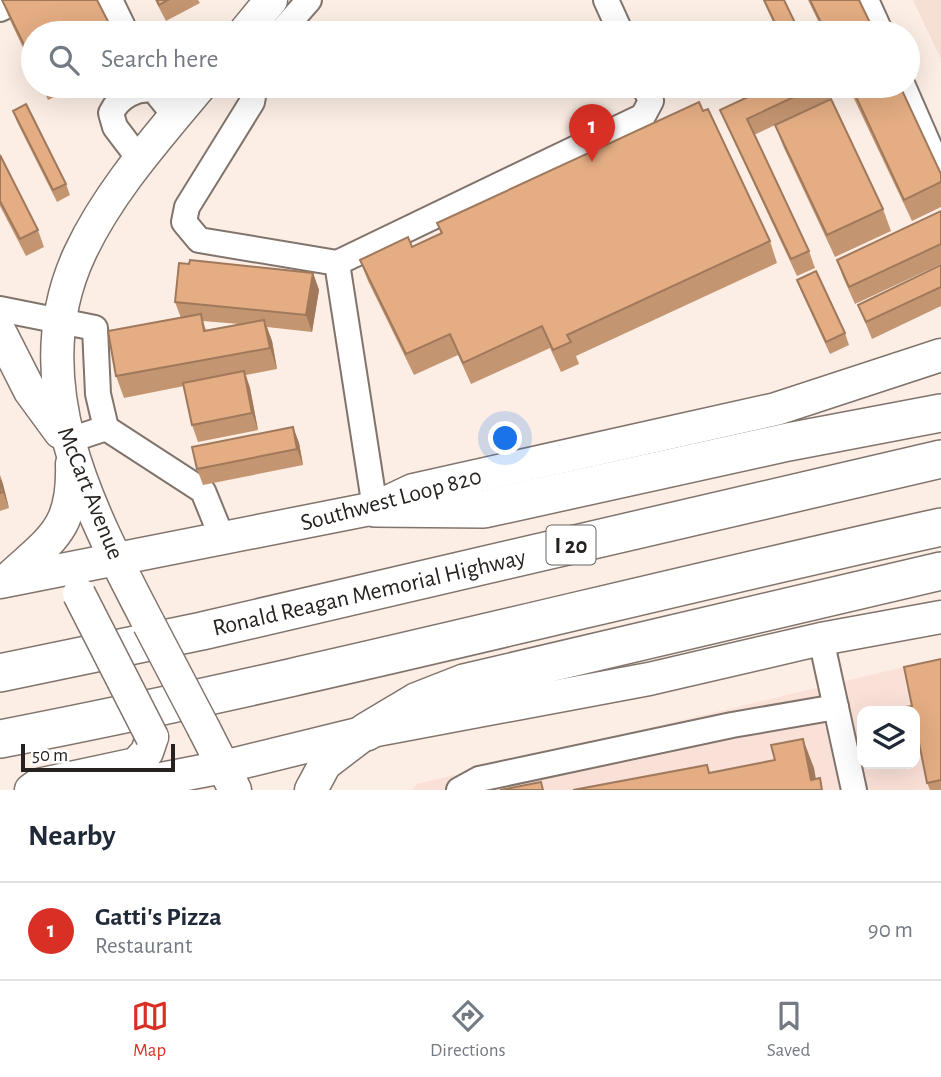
<!DOCTYPE html>
<style>
body{margin:0;font-family:"Alegreya Sans",sans-serif;background:#f2f2f3;color:#1f2937}
.controls{position:absolute;right:21px;bottom:21px;display:grid;overflow:hidden;border-radius:14px;box-shadow:0 7px 28px #0002}
.controls button{width:63px;height:63px;display:grid;place-items:center;padding:0;border:0;border-bottom:2px solid #e0e1e3;background:#fff;color:#1f2937;font:35px sans-serif}
.scale{position:absolute;left:21px;bottom:18px;width:154px;box-sizing:border-box;padding-left:7px;border:4px solid #27221f;border-top:0;font-size:19px;line-height:24px;white-space:nowrap;color:#27221f;-webkit-text-stroke:5px #fff;paint-order:stroke}
.you{position:absolute;left:506px;top:439px;width:24px;height:24px;margin:-18px;border:5px solid #fff;border-radius:50%;background:#1a73e8;box-shadow:0 0 0 10px #1a73e833}
.badge{display:grid;place-items:center;width:46px;height:46px;border-radius:50%;background:#d93025;color:#fff;font-size:23px;font-weight:700}
.pin{position:absolute;translate:-50% -58px;filter:drop-shadow(0 2px 4px #0008)}
.pin::after{content:'';position:absolute;top:37px;width:24px;height:21px;background:inherit;clip-path:polygon(0 0,100% 0,50% 100%)}
.list{margin:0;padding:0;list-style:none}
h2{display:flex;justify-content:space-between;align-items:center;height:91px;margin:0;padding:0 28px;font-size:30px}
h2 small{font-size:23px;font-weight:400;color:#747a83}
.list li{display:grid;grid-template-columns:46px 1fr auto;gap:21px;align-items:center;box-sizing:border-box;height:98px;padding:0 28px;border-top:2px solid #e0e1e3}
.list b{display:block;font-size:26px;white-space:nowrap}
.list p{margin:0;font-size:23px;white-space:nowrap;color:#747a83}
.list em{font-size:23px;font-style:normal;color:#747a83}
.icon{flex:none;width:38px;height:38px;fill:none;stroke:currentColor;stroke-width:2;stroke-linecap:round;stroke-linejoin:round}
.map{position:relative;flex:none;width:941px;height:790px;overflow:hidden}
.search{position:absolute;background:#fff;box-shadow:0 7px 28px #0002;left:21px;right:21px;top:21px;height:77px;display:flex;align-items:center;gap:18px;box-sizing:border-box;padding:0 24px;border-radius:38px;color:#747a83;font-size:26px}
.sheet{height:189px;background:#fff}
nav{display:flex;justify-content:space-around;align-items:center;box-sizing:border-box;height:98px;border-top:2px solid #e0e1e3;background:#fff;font-size:19px;color:#747a83}
nav a{display:grid;justify-items:center;gap:4px}
nav .on{color:#d93025}
.map>svg:first-child{display:block}
</style>
<div class="map">
<svg width="941" height="790" viewBox="0 0 941 790">
<rect width="100%" height="100%" fill="#fceee5"/>
<path fill="#fae1d8" fill-rule="evenodd" d="M941,658V790H412L417,784ZM862,711H915V764H862Z"/>
<polygon fill="#f6e0d3" points="913,0 941,0 941,59"/>
<g fill="none" stroke-linecap="round" stroke-linejoin="round">
<g stroke="#81746c" stroke-width="28">
<g id="minor">
<polyline points="110,0 126,33"/>
<polyline points="606,0 621,33"/>
<polyline points="866,0 881,33"/>
<polyline points="0,9 19,0"/>
<polyline points="280,33 309,0"/>
<polyline points="255,86 252,102 187,207 184,222 199,240 337,263"/>
<polyline points="903,86 941,173"/>
<path d="M140,160L115,127L111,113C119,97 136,87 154,90L175,116"/>
<polyline points="0,309 95,328 98,394 106,428"/>
<polyline points="67,441 106,428 203,491 223,540"/>
<polyline points="375,508 337,263 643,116 651,101 644,86"/>
<polyline points="821,639 854,790"/>
<polyline points="459,790 479,779 732,725 836,707"/>
</g>
</g>
<g stroke="#81746c" stroke-width="35">
<g id="major">
<polyline points="244,33 271,0"/>
<polyline points="0,332 30,391 60,432"/>
<path d="M7,580C51,539 74,530 72,464"/>
<polyline points="0,582 375,508 413,490 776,409 941,355"/>
<path d="M149,624C90,511 20,381 80,253C109,191 157,138 200,86"/>
<polyline points="204,729 235,790"/>
<polyline points="31,790 38,785 136,764 147,752 152,737"/>
<polyline points="104,790 223,767 366,732 649,679 821,639 941,617"/>
<polyline points="311,790 325,764 359,738"/>
</g>
</g>
<g stroke="#81746c" stroke-width="40">
<g id="highway">
<polyline points="375,508 484,509 788,442 941,413"/>
<polyline points="0,673 202,631 941,459"/>
<polyline points="366,732 418,701 464,683 941,571"/>
<path d="M0,739C316,678 627,596 941,527"/>
</g>
</g>
<use href="#minor" stroke="#fff" stroke-width="24"/>
<use href="#major" stroke="#fff" stroke-width="32"/>
<use href="#highway" stroke="#fff" stroke-width="37"/>
<g stroke="#81746c" stroke-width="35" stroke-linecap="butt">
<g id="major-bridge">
<polyline points="79,594 152,737"/>
<polyline points="149,624 204,729"/>
</g>
</g>
<use href="#major-bridge" stroke="#fff" stroke-width="32"/>
</g>
<g fill="#c49571" fill-rule="evenodd">
<polygon points="2,0 33,33 33,69 10,20"/>
<polygon points="155,0 198,0 200,3 166,21"/>
<polygon points="763,0 784,0 800,33 778,33"/>
<polygon points="808,0 859,0 875,33 824,33"/>
<polygon points="42,86 77,86 48,100"/>
<polygon points="771,86 825,86 830,99 754,135 809,251 815,268 797,276 727,126 720,110"/>
<polygon points="848,86 900,86 941,174 941,207 912,221"/>
<polygon points="13,111 66,184 70,195 57,202 17,122"/>
<polygon points="703,111 770,241 777,263 576,356 579,364 561,372 550,348 471,384 458,355 414,375 368,281 360,260 412,247 441,234 437,223"/>
<polygon points="775,125 883,209 891,231 835,257 783,146"/>
<polygon points="0,155 38,230 44,247 26,256 0,206"/>
<polygon points="941,211 941,264 855,304 843,277 837,260"/>
<polygon points="941,265 941,306 872,339 858,305"/>
<path d="M313,273L319,290L312,332L267,327L272,341L277,369L246,375L250,388L258,430L198,442L192,425L184,386L124,398L116,376L181,318L175,302ZM203,321L239,324L206,330Z"/>
<polygon points="797,280 845,333 849,345 830,354 801,291"/>
<polygon points="293,427 299,443 303,465 203,485 197,469"/>
<polygon points="0,475 9,508 0,511"/>
<polygon points="941,659 941,790 930,790 927,783 920,749 915,750 915,711 912,706"/>
</g>
<g fill="#a0795c">
<polygon points="313,273 319,290 312,332 306,315"/>
<polygon points="264,320 272,341 277,369 270,348"/>
<polygon points="244,371 250,388 258,430 252,413"/>
<polygon points="293,427 299,443 303,465 297,449"/>
<polygon points="0,475 3,484 9,508 3,492"/>
<polygon points="803,739 814,768 818,790 811,780"/>
</g>
<g fill="#e4ad83" stroke="#a0795c" stroke-width="2">
<polygon points="2,0 97,0 114,33 33,33 33,63"/>
<polygon points="157,0 168,0 159,5"/>
<polygon points="764,0 784,0 800,33 780,33"/>
<polygon points="810,0 859,0 875,33 826,33"/>
<polygon points="771,86 817,86 747,119 809,251 791,259 720,110"/>
<polygon points="851,86 900,86 941,174 941,182 904,200"/>
<polygon points="831,99 883,209 827,235 775,125"/>
<polygon points="699,102 703,111 708,109 770,241 567,335 571,342 553,350 542,326 463,363 450,334 406,354 360,260 408,237 412,247 442,233 437,223"/>
<polygon points="26,104 66,184 53,190 13,111"/>
<polygon points="0,155 38,230 20,239 0,201"/>
<polygon points="941,211 941,244 849,287 837,260"/>
<polygon points="190,260 313,273 306,315 175,302 179,263 189,264"/>
<polygon points="941,265 941,287 866,322 858,305"/>
<polygon points="816,271 845,333 826,342 797,280"/>
<polygon points="201,314 204,331 264,320 270,348 116,376 108,331"/>
<polygon points="244,371 252,413 192,425 183,383"/>
<polygon points="293,427 297,449 197,469 192,447"/>
<polygon points="0,480 3,492 0,493"/>
<polygon points="941,659 941,780 927,783 916,727 915,727 915,711 906,711 905,707 912,706 904,667"/>
<polygon points="803,739 811,780 820,778 822,790 573,790 707,765 709,773 775,760 771,745"/>
<polygon points="541,782 543,790 500,790"/>
</g>
<g text-anchor="middle" stroke-width="5" stroke-linejoin="round" paint-order="stroke">
<rect fill="#fff" stroke="#686462" stroke-width="2" x="546.5" y="525.5" width="49" height="39" rx="5"/>
<g font-size="23" font-weight="bold" fill="#27221f">
<text x="571" y="553">I 20</text>
</g>
<g font-size="24" fill="#27221f" stroke="#fff">
<text transform="translate(91 493) rotate(68)" y="8">McCart Avenue</text>
<text transform="translate(391 499) rotate(-15)" y="8">Southwest Loop 820</text>
<text transform="translate(369 592) rotate(-13)" y="8">Ronald Reagan Memorial Highway</text>
</g>
</g>
</svg>
<div class="controls">
<button><svg class="icon" aria-label="layers" viewBox="0 0 24 24"><path d="M12 4l9 5-9 5-9-5zM3 14l9 5 9-5"/></svg></button>
</div>
<div class="scale">50 m</div>
<div class="you"></div>
<div class="pin badge" style="left:592px;top:162px">1</div>
<div class="search"><svg class="icon" aria-label="search" viewBox="0 0 24 24"><circle cx="10" cy="10" r="6"/><path d="M15 15l6 6"/></svg>Search here</div>
</div>
<section class="sheet">
<h2>Nearby<small></small></h2>
<ul class="list">
<li><span class="badge">1</span><div><b>Gatti's Pizza</b><p>Restaurant</p></div><em>90 m</em></li>
</ul>
</section>
<nav>
<a class="on"><svg class="icon" aria-label="map" viewBox="0 0 24 24"><path d="M3 6l6-2 6 2 6-2v14l-6 2-6-2-6 2zM9 4v14M15 6v14"/></svg>Map</a>
<a><svg class="icon" aria-label="directions" viewBox="0 0 24 24"><path d="M12 3l9 9-9 9-9-9zM9 14v-3h6M13 9l2 2-2 2"/></svg>Directions</a>
<a><svg class="icon" aria-label="saved" viewBox="0 0 24 24"><path d="M7 4h10v16l-5-4-5 4z"/></svg>Saved</a>
</nav>
